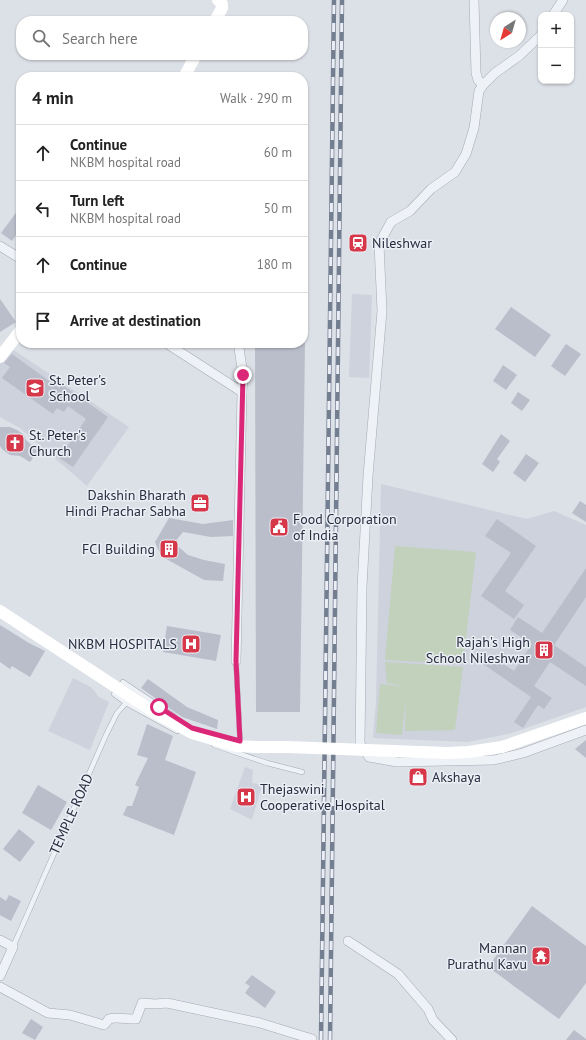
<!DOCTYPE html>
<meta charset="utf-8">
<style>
body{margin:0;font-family:"PT Sans",sans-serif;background:#f2f2f2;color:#222}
.controls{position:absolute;right:12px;top:12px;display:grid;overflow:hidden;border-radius:8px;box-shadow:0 1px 3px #0004}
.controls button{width:36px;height:36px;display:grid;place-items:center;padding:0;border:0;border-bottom:1px solid #e0e0e0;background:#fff;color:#222;font:20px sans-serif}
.compass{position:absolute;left:490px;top:12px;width:36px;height:36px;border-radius:50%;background:#fff;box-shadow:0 1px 3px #0004;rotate:217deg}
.stop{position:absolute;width:12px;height:12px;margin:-9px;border:3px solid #db2777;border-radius:50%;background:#fff}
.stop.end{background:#db2777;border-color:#fff;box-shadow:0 1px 4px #0008}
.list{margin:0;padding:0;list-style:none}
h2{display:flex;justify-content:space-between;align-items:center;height:52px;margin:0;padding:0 16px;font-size:17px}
h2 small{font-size:13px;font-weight:400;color:#767676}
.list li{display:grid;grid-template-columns:26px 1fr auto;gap:12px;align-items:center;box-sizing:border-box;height:56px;padding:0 16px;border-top:1px solid #e0e0e0}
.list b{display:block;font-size:15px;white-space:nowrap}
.list p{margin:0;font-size:13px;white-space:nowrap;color:#767676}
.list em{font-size:13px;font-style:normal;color:#767676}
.icon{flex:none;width:22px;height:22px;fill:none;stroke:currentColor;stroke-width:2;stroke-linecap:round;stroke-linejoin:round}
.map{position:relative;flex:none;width:586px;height:1040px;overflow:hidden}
.search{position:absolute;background:#fff;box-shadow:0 1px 3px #0004;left:16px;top:16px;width:292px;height:44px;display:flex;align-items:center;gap:10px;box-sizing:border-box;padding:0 14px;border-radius:16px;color:#767676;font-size:15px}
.panel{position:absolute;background:#fff;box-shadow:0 1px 3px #0004;left:16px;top:72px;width:292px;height:276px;border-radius:16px}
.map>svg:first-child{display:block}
</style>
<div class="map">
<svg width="586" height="1040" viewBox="0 0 586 1040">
<rect width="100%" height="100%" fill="#dce0e7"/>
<g fill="#cdd2dc">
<polygon points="352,294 372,295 369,378 349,377"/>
<polygon points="9,347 129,427 87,486 20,428 0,417 0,358"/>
<polygon points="381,484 527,519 554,511 586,525 586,707 512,733 468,742 373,738 376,702"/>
<polygon points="73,678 91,687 99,697 109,702 90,750 48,731"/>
<polygon points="245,767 253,770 252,783 262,785 252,820 230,809"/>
</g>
<g fill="#c1d1bc">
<polygon points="395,546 476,552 463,664 385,660"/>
<polygon points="385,662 463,667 455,730 405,731 406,698 402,735 376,733 380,684 406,687 387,683"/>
</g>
<g fill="#b9beca">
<polygon points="21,206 21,228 12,241 1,233"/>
<polygon points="0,299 16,322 0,332"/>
<polygon points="511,307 551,335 535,357 495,329"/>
<polygon points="255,343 305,343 300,712 256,712"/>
<polygon points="566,344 581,354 565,376 551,366"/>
<polygon points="12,354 59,388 61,384 108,417 73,467 59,458 86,419 68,406 64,412 57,408 53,414 2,378 10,367 4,363"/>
<polygon points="503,365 517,375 506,390 493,381"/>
<polygon points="518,392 530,400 522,411 511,403"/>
<polygon points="0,427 10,427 17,430 23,434 26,440 38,451 30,462 20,456 10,455 2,449 0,446"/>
<polygon points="501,434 510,441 497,459 500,462 493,472 482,464"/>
<polygon points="526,454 539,463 525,482 513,473"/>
<polygon points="580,501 586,505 586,522 572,513"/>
<polygon points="169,518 203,524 233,520 233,536 211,537 183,532 174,543 188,555 204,560 225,564 223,581 204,580 161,556 155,542"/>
<polygon points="497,519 536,546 505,591 524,605 514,619 481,596 511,553 485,536"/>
<polygon points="586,568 586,597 554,645 586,667 586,686 550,662 534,686 552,698 544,709 538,705 523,728 514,722 531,697 483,664 490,655 514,671 532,644 510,630 518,617 542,633"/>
<polygon points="0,625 29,643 45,651 30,677 12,666 10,669 0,662"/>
<polygon points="167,626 221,635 216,661 163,652"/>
<polygon points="148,679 187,707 218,720 217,729 182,717 141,688"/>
<polygon points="147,724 173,736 165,760 196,772 174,835 123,815 127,806 132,806 139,787 135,785 148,758 137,755"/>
<polygon points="586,740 586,758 575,749"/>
<polygon points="38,785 67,802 51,830 22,813"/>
<polygon points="19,829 35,842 20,862 3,849"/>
<polygon points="9,895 21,901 11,921 0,915 0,897 6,901"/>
<polygon points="532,906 586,946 586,983 559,1019 488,967"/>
<polygon points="252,975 276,992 265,1008 245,993 250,986 245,983"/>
<polygon points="31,1019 43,1027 35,1040 22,1033"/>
<polygon points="574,1030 586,1039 586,1040 566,1040"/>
</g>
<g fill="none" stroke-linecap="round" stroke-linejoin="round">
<g stroke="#a5aab4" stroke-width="5.5">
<g id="service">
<polyline points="126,703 177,731"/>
<polyline points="236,740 240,741 236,661"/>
<polyline points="214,745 267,763 302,772"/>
<polyline points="13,947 106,735 117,713 126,703 114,694 123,682 174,716"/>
</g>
</g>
<g stroke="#a5aab4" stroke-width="10">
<g id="minor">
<polyline points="474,0 476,73 478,80 483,85"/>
<polyline points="553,15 563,0"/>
<polyline points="541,35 519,56 495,73 483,85 479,91 474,128 466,154 455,172 431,189 410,211 391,222 379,244 382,311 368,476 362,587 360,744 369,757 397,762 494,760 523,753 586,730"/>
<polyline points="0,246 21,259"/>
<polyline points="166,343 242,392 236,661"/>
<polyline points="239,343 239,348 243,375 242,392"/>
<polyline points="0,940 13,947 0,976"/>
<polyline points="348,941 398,974 428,1009 433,1020 452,1040"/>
<path d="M0,987L48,1013L70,1015L104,1025C105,1025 108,1020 109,1019C113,1017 130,1019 136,1019L142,1003L155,1004L167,1003L260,1023L312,1039"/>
</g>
</g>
<use href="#service" stroke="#eef1f5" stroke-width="4.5"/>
<use href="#minor" stroke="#eef1f5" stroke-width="9"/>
<g stroke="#fff" stroke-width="12">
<polyline points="215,21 222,8 222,4 218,0"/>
<polyline points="184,77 196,55"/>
<polyline points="0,357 21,330"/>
<polyline points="0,611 154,712 192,733 236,746 258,747 287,747"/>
<polyline points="447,753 468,752 502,747 586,718"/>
</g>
<g stroke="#747e91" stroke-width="4.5">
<g id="rail">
<polyline points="321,1040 334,0"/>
<polyline points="330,1040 342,0"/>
</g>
</g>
<use href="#rail" stroke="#ebeff5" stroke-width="3" stroke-dasharray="9" stroke-linecap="butt"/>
<polyline stroke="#fff" stroke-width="12" points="287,747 447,753"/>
</g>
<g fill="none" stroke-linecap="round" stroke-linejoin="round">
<polyline stroke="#db2777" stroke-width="5" points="159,707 192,728 240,741 236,661 243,375"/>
</g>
<defs>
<g id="station-square" transform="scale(1)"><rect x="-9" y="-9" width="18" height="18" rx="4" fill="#d63749" stroke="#ebeff5"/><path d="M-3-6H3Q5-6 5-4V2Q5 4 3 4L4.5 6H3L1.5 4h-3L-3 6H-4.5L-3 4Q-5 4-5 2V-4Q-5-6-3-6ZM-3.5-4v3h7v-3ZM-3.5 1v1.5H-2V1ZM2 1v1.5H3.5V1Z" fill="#fff"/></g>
<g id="school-square" transform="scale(1)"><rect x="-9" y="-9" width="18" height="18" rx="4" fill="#d63749" stroke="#ebeff5"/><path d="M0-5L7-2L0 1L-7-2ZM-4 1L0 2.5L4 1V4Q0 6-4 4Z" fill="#fff"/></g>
<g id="church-square" transform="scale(1)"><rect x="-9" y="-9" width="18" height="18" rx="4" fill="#d63749" stroke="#ebeff5"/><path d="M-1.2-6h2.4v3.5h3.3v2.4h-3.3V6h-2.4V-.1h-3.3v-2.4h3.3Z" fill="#fff"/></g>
<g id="office-square" transform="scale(1)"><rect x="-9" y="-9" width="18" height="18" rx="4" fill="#d63749" stroke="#ebeff5"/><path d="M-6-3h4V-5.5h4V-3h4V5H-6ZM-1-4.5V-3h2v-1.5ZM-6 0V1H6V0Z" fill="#fff"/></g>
<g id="civic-square" transform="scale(1)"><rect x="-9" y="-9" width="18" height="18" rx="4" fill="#d63749" stroke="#ebeff5"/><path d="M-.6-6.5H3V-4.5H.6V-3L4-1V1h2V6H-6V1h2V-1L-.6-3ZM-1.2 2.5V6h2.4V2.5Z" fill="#fff"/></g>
<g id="building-square" transform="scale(1)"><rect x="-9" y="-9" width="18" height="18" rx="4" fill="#d63749" stroke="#ebeff5"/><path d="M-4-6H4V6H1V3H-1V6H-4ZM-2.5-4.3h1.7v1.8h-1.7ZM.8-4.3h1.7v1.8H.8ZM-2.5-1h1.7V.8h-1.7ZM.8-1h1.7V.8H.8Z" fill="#fff"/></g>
<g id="hospital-square" transform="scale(1)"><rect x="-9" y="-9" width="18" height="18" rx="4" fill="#d63749" stroke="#ebeff5"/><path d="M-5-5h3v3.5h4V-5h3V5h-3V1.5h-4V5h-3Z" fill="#fff"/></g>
<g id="shop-square" transform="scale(1)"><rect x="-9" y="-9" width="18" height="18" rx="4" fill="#d63749" stroke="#ebeff5"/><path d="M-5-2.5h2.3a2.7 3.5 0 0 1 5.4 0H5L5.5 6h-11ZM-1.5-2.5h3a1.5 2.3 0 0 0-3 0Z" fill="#fff"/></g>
<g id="temple-square" transform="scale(1)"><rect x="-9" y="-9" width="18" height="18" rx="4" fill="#d63749" stroke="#ebeff5"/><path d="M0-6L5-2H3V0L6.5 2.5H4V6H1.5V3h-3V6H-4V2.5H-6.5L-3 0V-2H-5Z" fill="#fff"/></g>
</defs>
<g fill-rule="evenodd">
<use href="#station-square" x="358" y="243"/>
<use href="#school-square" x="35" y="388"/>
<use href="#church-square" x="15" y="443"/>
<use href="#office-square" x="200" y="503"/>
<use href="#civic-square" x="279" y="527"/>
<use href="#building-square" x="169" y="549"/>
<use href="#hospital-square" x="191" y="644"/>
<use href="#building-square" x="544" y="650"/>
<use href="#shop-square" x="418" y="777"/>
<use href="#hospital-square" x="246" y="797"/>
<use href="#temple-square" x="541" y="956"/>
</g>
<g text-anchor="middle" stroke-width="3" stroke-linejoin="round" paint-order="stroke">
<g font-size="14" fill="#252d3e" stroke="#ebeff5" text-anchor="start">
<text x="372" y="248">Nileshwar</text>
<text x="49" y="385">St. Peter's<tspan x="49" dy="16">School</tspan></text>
<text x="29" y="440">St. Peter's<tspan x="29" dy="16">Church</tspan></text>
<text x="186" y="500" text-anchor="end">Dakshin Bharath<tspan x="186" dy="16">Hindi Prachar Sabha</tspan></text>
<text x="293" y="524">Food Corporation<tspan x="293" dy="16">of India</tspan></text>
<text x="155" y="554" text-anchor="end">FCI Building</text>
<text x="530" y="647" text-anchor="end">Rajah's High<tspan x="530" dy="16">School Nileshwar</tspan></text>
<text x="177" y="649" text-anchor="end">NKBM HOSPITALS</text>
<text x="432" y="782">Akshaya</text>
<text x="260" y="794">Thejaswini<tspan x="260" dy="16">Cooperative Hospital</tspan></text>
<text x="527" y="953" text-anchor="end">Mannan<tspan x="527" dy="16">Purathu Kavu</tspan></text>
</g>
<g font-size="14" fill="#252d3e" stroke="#ebeff5">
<text transform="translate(71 814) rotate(-66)" y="5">TEMPLE ROAD</text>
</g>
</g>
</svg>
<div class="controls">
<button>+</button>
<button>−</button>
</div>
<svg class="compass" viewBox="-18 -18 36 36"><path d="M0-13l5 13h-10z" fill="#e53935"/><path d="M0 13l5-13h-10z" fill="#767676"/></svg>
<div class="stop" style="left:159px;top:707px"></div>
<div class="stop end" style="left:243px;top:375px"></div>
<div class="search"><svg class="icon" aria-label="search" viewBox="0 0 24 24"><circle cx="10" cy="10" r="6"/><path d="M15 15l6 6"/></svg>Search here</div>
<section class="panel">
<h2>4 min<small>Walk · 290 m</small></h2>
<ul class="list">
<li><svg class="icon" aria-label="ahead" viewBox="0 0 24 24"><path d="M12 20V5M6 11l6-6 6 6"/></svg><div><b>Continue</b><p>NKBM hospital road</p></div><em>60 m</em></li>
<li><svg class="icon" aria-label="left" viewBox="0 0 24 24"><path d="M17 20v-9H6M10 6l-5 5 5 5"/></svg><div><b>Turn left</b><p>NKBM hospital road</p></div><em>50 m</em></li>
<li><svg class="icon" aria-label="ahead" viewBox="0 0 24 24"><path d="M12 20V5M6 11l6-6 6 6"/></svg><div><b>Continue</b></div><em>180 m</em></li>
<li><svg class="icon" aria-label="arrive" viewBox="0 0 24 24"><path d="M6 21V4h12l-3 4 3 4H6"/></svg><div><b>Arrive at destination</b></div></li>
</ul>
</section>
</div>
